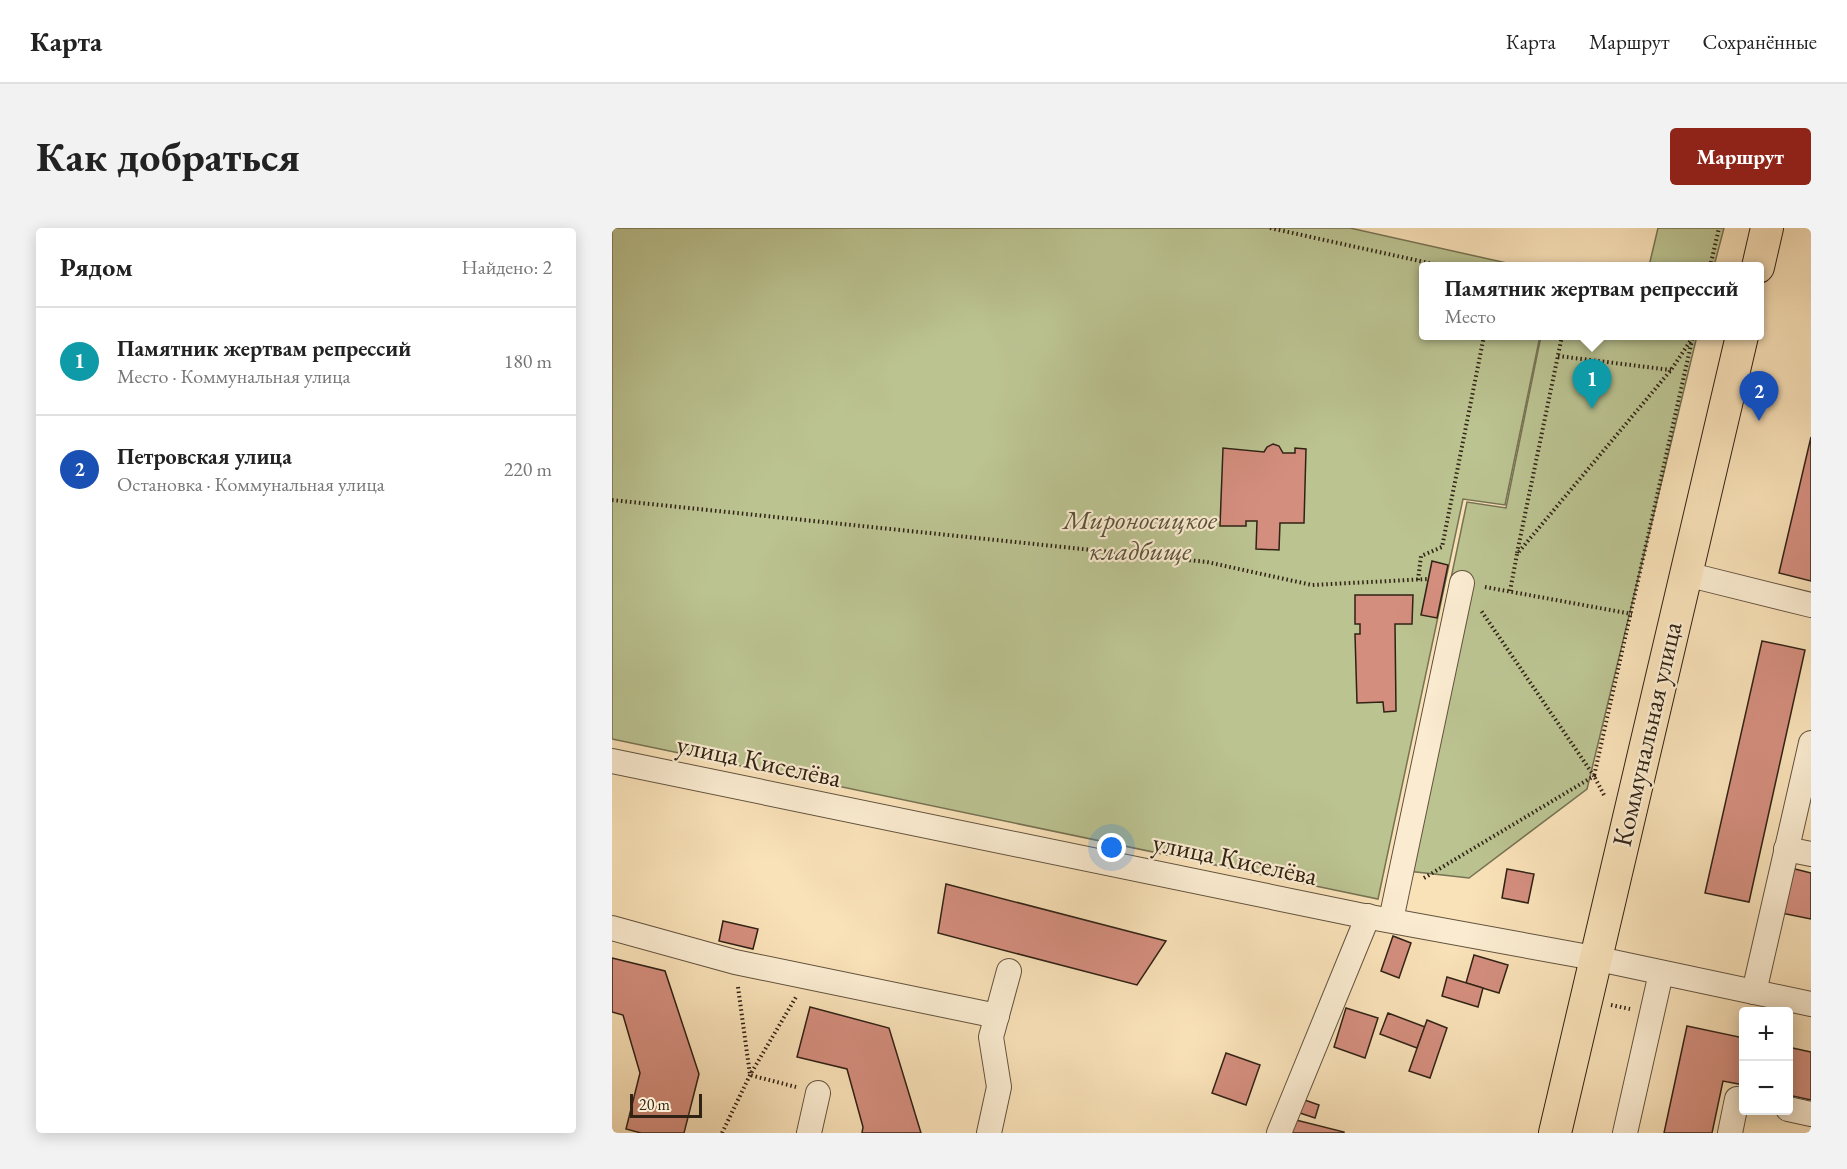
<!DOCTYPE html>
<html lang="ru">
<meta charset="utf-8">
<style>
body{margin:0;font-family:"EB Garamond",serif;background:#f2f2f2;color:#222}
.controls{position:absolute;right:18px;bottom:18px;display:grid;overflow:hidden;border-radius:6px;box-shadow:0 3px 15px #0003}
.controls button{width:54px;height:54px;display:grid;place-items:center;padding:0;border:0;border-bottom:2px solid #e0e0e0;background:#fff;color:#222;font:30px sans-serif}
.scale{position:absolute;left:18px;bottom:15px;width:72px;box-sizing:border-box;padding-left:6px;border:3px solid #302215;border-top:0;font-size:16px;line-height:21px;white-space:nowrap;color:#302215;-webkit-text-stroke:4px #fbecd1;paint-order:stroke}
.you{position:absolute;left:500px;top:620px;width:21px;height:21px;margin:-15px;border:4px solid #fff;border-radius:50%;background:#1a73e8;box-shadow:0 0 0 9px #1a73e833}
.badge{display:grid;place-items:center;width:39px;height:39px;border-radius:50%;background:#8f2418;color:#fff;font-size:20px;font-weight:700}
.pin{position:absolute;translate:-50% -50px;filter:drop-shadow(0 2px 3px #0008)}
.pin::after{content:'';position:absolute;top:32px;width:21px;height:18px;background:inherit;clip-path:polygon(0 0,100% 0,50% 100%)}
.popup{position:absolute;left:807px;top:34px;width:345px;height:78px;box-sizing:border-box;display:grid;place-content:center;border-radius:6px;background:#fff;filter:drop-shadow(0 2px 4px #0005);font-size:20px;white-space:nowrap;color:#767676}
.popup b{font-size:22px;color:#222}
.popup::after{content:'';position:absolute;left:50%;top:100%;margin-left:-12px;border:12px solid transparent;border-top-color:#fff}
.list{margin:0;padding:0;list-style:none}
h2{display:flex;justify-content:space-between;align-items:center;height:78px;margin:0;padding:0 24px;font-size:26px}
h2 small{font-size:20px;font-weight:400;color:#767676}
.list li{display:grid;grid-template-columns:39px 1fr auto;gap:18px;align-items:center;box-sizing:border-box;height:108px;padding:0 24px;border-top:2px solid #e0e0e0}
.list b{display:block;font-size:22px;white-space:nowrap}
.list p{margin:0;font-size:20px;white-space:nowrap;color:#767676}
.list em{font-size:20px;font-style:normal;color:#767676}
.map{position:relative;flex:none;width:1199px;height:905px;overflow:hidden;border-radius:6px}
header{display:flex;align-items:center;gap:36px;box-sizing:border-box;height:84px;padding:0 30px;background:#fff;border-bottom:2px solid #e0e0e0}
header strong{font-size:28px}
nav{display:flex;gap:33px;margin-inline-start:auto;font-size:21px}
.intro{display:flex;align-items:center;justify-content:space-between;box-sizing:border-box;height:144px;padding:0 36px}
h1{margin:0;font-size:42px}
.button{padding:15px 27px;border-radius:6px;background:#8f2418;color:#fff;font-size:21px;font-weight:700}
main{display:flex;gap:36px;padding:0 36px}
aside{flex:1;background:#fff;border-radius:6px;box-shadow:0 3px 15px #0003}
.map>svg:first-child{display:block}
</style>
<header>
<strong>Карта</strong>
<nav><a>Карта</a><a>Маршрут</a><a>Сохранённые</a></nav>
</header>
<div class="intro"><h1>Как добраться</h1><a class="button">Маршрут</a></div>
<main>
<aside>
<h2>Рядом<small>Найдено: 2</small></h2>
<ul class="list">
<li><span class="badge" style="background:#0f9aa8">1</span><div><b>Памятник жертвам репрессий</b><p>Место · Коммунальная улица</p></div><em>180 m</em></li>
<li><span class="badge" style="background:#1a4fb4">2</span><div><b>Петровская улица</b><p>Остановка · Коммунальная улица</p></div><em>220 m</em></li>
</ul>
</aside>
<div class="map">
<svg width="1199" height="905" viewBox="0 0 1199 905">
<rect width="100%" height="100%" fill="#f9e1b8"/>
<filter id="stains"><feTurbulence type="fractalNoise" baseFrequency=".00333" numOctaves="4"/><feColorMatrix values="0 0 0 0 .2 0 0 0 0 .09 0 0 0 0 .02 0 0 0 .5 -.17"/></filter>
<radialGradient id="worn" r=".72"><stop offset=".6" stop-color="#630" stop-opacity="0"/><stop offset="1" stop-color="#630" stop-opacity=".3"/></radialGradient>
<g fill="#bbc391" stroke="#767253" stroke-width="1.5">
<polygon points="0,0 738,0 908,38 812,39 812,108 928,108 893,277 851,271 766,671 0,511"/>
<polygon points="1046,0 1112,0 1102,38 1037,38"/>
<polygon points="929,108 1085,108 975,561 857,650 778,641 855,274 894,280"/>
</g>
<g fill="#d48e7e" stroke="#302215" stroke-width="1.5">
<polygon points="1199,209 1199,353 1167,345"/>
<polygon points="661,216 667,218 671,225 683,225 683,220 694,221 692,295 668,295 667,322 644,321 645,293 634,293 634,298 608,298 611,220 652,224 655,219"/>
<polygon points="820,333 836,337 825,390 809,387"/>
<polygon points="743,367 801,367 800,396 783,396 784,483 772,484 771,474 745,475 743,406 748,406 748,396 743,396"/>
<polygon points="1150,413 1193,422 1137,674 1093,665"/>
<polygon points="1179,640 1199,645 1199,691 1169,685"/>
<polygon points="895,641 922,646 916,675 890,670"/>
<polygon points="334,656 554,713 525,757 326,705"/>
<polygon points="111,693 146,701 141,721 107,713"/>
<polygon points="781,708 799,715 787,750 769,743"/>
<polygon points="862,727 896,737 887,765 854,755"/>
<polygon points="0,730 53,743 87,846 72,905 29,905 14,901 28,845 11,787 0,784"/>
<polygon points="835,749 871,760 866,779 830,768"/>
<polygon points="198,779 277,800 309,905 250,905 251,899 235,841 185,829"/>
<polygon points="734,780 766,790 753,830 722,819"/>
<polygon points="776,785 813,799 805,820 768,806"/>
<polygon points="815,792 835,800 818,850 797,843"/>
<polygon points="1075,798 1132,810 1132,857 1111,853 1100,905 1052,905"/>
<polygon points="1176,819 1199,824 1199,872 1176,867"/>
<polygon points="614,825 648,837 634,877 600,865"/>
<polygon points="687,870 707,877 703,890 682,883"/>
<polygon points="680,891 732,904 732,905 677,905"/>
</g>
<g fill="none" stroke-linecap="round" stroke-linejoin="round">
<g stroke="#62523e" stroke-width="26">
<g id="minor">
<polyline points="1074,346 1199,377"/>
<polyline points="0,533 747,687 982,730 1199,776"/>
<polyline points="1174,621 1199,626"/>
<polyline points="779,692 850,355"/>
<polyline points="0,700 123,734 385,788"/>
<polyline points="1142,764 1199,515"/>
<polyline points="1176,881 1199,886"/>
<polyline points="197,905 206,865"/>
<polyline points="377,905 387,859 379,809 397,743"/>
<polyline points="667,905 756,688"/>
<polyline points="1013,905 1049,745"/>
<polyline points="1118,905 1125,871 1132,872"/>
</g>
</g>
<g stroke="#302215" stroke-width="34">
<g id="major">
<polyline points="1146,39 1155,0"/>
<polyline points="943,905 1130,108"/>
</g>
</g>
<g stroke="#302215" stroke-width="4" stroke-dasharray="1.5 3" stroke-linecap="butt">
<polyline points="658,0 835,39"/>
<polyline points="1098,39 1107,0"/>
<polyline points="946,128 1059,142"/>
<polyline points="0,272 595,334 700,357 816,351"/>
<polyline points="905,325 950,108"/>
<polyline points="806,352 809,328 830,319 872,108"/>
<polyline points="873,359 1020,386"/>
<polyline points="898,363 905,326 1059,142 1081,109 1076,108"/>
<polyline points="992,567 982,548 1081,108"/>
<polyline points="812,650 982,548 868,381"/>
<polyline points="126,759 138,847 184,859"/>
<polyline points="999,777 1018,781"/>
<polyline points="110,905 138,847 184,769"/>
</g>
<use href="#minor" stroke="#fbecd1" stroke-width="24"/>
<use href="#major" stroke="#f9e1b8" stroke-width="32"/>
</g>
<g text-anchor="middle" stroke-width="4.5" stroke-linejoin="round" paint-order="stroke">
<g font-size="27" font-style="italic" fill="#5a523a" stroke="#fbecd1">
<text x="528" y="301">Мироносицкое<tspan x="528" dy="31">кладбище</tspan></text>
</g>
<g font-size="27" fill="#302215" stroke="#fbecd1">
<text transform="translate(1035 506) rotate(-77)" y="9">Коммунальная улица</text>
<text transform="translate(147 533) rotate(12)" y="9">улица Киселёва</text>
<text transform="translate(623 631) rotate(12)" y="9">улица Киселёва</text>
</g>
</g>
<rect width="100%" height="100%" filter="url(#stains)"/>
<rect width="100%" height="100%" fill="url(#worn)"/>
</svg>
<div class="controls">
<button>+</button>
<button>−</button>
</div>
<div class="scale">20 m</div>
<div class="you"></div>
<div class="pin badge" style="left:980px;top:181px;background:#0f9aa8">1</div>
<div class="popup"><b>Памятник жертвам репрессий</b>Место</div>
<div class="pin badge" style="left:1147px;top:193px;background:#1a4fb4">2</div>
</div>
</main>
